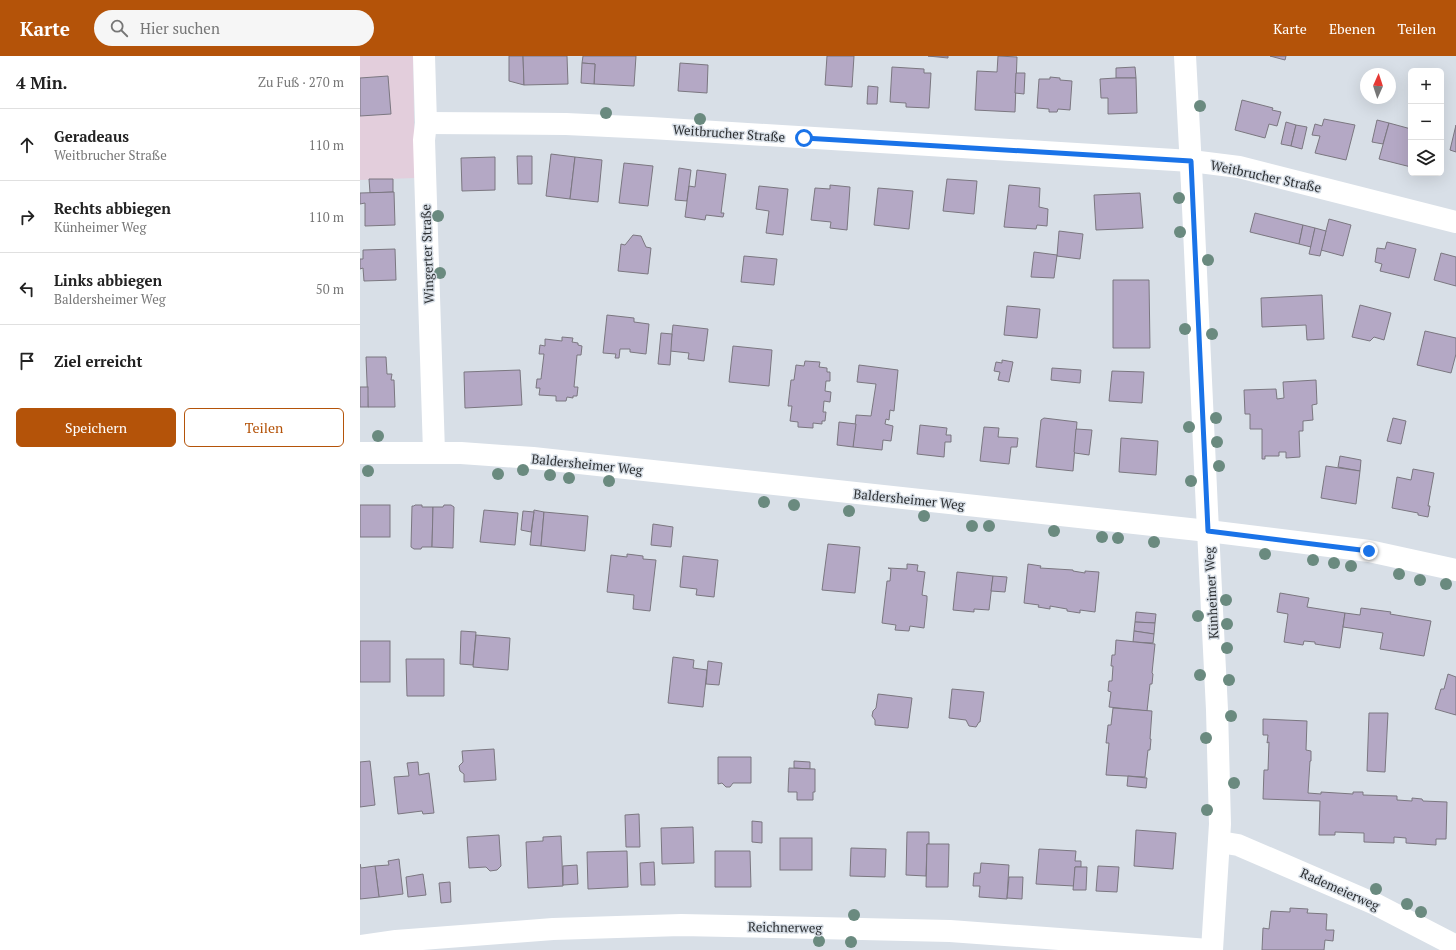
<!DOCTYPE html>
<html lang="de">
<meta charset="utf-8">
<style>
body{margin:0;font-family:"PT Serif",serif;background:#f6f6f6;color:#222}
.controls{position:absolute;right:12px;top:12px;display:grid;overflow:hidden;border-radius:6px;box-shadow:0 4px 16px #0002}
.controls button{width:36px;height:36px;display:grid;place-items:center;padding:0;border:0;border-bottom:1px solid #e0e0e0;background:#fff;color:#222;font:20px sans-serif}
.compass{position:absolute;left:1000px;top:12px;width:36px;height:36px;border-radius:50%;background:#fff;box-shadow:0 4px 16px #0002;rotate:3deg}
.stop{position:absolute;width:12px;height:12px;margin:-9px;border:3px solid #1a73e8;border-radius:50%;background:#fff}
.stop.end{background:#1a73e8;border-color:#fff;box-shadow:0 1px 4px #0008}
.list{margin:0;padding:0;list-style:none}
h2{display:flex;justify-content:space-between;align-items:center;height:52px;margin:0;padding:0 16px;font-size:17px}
h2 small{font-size:13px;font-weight:400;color:#767676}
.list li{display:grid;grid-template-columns:26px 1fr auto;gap:12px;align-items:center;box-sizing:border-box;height:72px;padding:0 16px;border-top:1px solid #e0e0e0}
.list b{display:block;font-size:15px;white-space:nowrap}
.list p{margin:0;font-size:13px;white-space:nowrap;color:#767676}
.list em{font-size:13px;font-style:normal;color:#767676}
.actions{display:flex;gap:8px;padding:12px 16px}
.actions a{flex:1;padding:9px 0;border:1px solid #b45309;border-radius:6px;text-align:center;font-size:14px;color:#b45309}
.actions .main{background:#b45309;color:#fff}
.icon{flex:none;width:22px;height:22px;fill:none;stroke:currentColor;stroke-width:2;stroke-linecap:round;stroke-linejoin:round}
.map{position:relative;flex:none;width:1096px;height:894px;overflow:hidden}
header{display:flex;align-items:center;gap:24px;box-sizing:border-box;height:56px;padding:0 20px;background:#b45309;color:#fff}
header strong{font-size:19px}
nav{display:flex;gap:22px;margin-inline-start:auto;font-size:14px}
.search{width:280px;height:36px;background:#f6f6f6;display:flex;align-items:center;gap:10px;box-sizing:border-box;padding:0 14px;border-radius:22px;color:#767676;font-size:15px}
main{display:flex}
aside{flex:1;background:#fff}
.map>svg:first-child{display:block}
</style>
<header>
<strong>Karte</strong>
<div class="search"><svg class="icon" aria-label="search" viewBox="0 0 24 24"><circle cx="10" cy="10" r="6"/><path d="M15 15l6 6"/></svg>Hier suchen</div>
<nav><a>Karte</a><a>Ebenen</a><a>Teilen</a></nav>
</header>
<main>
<aside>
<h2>4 Min.<small>Zu Fuß · 270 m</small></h2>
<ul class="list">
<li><svg class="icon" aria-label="ahead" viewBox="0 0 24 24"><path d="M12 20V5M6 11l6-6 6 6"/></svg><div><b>Geradeaus</b><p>Weitbrucher Straße</p></div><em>110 m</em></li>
<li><svg class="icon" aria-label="right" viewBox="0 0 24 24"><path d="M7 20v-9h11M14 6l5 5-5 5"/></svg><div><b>Rechts abbiegen</b><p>Künheimer Weg</p></div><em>110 m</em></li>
<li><svg class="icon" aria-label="left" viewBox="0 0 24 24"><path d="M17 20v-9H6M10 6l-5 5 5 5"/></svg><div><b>Links abbiegen</b><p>Baldersheimer Weg</p></div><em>50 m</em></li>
<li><svg class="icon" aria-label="arrive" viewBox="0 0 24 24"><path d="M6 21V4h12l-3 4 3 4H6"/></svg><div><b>Ziel erreicht</b></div></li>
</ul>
<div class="actions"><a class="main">Speichern</a><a>Teilen</a></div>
</aside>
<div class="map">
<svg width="1096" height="894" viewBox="0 0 1096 894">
<rect width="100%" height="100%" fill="#d8dfe7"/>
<polygon fill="#e3cedc" points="0,0 53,0 55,122 0,124"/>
<g fill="#b4a8c5" stroke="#7b7780">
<polygon points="149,0 163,0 164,29 149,25"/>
<polygon points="163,0 207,0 208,28 164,29"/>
<polygon points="223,0 276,0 274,30 234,28 235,8 222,7"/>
<polygon points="467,0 494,0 492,31 465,29"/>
<polygon points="568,0 588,0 588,2"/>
<polygon points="638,0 657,1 655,56 615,54 617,15 637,16"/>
<polygon points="910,0 926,0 925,4"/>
<polygon points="222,7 235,8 234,28 221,27"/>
<polygon points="320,7 348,9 347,37 318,35"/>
<polygon points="532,11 564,13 564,17 571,17 569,52 546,51 546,47 530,46"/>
<polygon points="775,11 776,22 756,22 756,12"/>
<polygon points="656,17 665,17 664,38 655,37"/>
<polygon points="28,20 31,58 0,60 0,22"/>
<polygon points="690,21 700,22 700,24 712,25 710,54 698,53 697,56 689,56 689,53 677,52 679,23 690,23"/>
<polygon points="756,22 776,22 777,57 748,58 748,42 741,42 740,23"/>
<polygon points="508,30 518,31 517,48 507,48"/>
<polygon points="882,44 913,52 912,54 921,56 917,70 909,68 905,82 875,74"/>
<polygon points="964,63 995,69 986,104 955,97 960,80 952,79 955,68 962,70"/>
<polygon points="1017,64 1029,67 1023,88 1012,86"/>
<polygon points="926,66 936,69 931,90 921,88"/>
<polygon points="1029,67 1051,73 1051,111 1019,103"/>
<polygon points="936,69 947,71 942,93 931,90"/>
<polygon points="1096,69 1096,96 1090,94"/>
<polygon points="191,98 215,101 210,143 186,140"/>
<polygon points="157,100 172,100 172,128 158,128"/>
<polygon points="135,101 135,134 102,135 101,102"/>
<polygon points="215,101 242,104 238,146 210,143"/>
<polygon points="264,107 293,110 288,150 259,147"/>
<polygon points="319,112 331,114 327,145 315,144"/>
<polygon points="337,114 366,118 361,157 364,157 363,161 346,159 345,164 325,161 329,130 335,131"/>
<polygon points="9,123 33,123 33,136 10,137"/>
<polygon points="587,123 617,125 614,158 583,155"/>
<polygon points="470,129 490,131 487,174 470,172 471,166 451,164 455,132 470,133"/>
<polygon points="649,129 680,132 679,151 688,153 687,170 677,169 676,173 644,171"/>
<polygon points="399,130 428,133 423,179 406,177 409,155 396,153"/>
<polygon points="518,132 553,135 549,173 514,169"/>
<polygon points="34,136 35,169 5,170 5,147 0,148 0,137"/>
<polygon points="780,137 783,172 736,174 734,139"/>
<polygon points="895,157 943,169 939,188 890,176"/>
<polygon points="969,163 991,169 983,200 961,194"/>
<polygon points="943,169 955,172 951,191 939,188"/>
<polygon points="955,172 966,175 960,200 949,198"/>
<polygon points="699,175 723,178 720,203 697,200"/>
<polygon points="273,179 281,180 286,191 291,192 288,218 258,215 261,188 265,189"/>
<polygon points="1027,186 1056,193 1049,222 1020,215 1022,208 1015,206 1017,192 1025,193"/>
<polygon points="35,193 36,224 4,225 3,212 0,213 0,203 3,203 3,194"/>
<polygon points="674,196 697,199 694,222 671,221"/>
<polygon points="1081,197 1096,201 1096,230 1074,224"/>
<polygon points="384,200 417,203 414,229 381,226"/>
<polygon points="753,224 789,224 790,292 753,292"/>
<polygon points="962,239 964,283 947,284 946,269 902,271 901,242"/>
<polygon points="1000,249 1031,257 1024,284 1014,281 1010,285 992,281"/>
<polygon points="647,250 680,253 677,282 644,279"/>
<polygon points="247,259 274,262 274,266 289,268 286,298 270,296 270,293 260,293 259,302 255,302 256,298 243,297"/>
<polygon points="313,269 348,273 344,305 328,303 329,297 310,295"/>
<polygon points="1065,275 1096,282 1096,298 1091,317 1057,309"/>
<polygon points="301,277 312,278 310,309 298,308"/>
<polygon points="202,281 213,282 212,286 218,287 218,289 222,290 221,299 217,299 214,331 218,331 217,340 213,340 213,342 207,341 206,345 196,345 196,340 179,339 180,332 176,332 177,323 181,323 184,298 179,298 180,289 185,290 185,283 202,285"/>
<polygon points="373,290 412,294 409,330 369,326"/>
<polygon points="6,301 26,301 27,318 32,318 31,324 34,324 35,351 8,351"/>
<polygon points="642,304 653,306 649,326 638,324 640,316 634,315 636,306 642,307"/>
<polygon points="445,305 460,306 459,311 467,312 467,316 470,316 470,325 466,325 465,335 471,336 470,346 464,345 463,356 466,356 465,365 462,365 462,368 453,367 453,372 438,371 438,366 430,365 432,350 428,350 431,324 434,324 436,309 444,310"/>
<polygon points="499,309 538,314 534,355 530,354 529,364 526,363 525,368 533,370 531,385 523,384 522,394 493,391 496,359 511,360 516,328 497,326"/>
<polygon points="692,312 721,314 720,327 691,324"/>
<polygon points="160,314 162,349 105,352 104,316"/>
<polygon points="752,315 784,316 782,347 749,345"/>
<polygon points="956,324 957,348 952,349 953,364 943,365 943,375 939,375 940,401 926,402 926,396 919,396 919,400 905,400 905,403 902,403 902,373 890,373 890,358 885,358 884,334 916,333 917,343 924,342 923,326"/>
<rect x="0" y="331" width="8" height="20"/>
<polygon points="684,362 717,366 713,415 676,411 681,364"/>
<polygon points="1033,362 1046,365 1041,388 1027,385"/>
<polygon points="479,366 496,368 493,391 477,389"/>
<polygon points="560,369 587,372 586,379 591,379 591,386 585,386 584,401 557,398"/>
<polygon points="624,371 639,372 638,381 658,382 657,391 651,391 649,408 620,405"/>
<polygon points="716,373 732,374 729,399 715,397 714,396"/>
<polygon points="761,382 798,385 796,419 759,416"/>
<polygon points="980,400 1001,404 1000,415 978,411"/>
<polygon points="966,410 1000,415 996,448 961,442"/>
<polygon points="1053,413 1074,417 1068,450 1070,450 1068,461 1058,459 1058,457 1032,452 1037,421 1051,424"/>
<rect x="0" y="449" width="30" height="32"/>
<polygon points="55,449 62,449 62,451 73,451 72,491 62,491 61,493 54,493 51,491 52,450 54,450"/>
<polygon points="84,449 91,449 94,451 93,492 72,491 73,451 83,451"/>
<polygon points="124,454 158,457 155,489 120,486"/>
<polygon points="174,454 184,456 181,490 170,489"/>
<polygon points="163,455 174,456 171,476 161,474"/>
<polygon points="184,456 228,460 225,495 181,490"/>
<polygon points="293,468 313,471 311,491 291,489"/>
<polygon points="468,488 500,491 495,537 462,534"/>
<polygon points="267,498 283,500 283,503 296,504 290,555 273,553 274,539 247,536 251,499 267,501"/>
<polygon points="323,500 358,504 354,541 336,539 337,533 320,531"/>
<polygon points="547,508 558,509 557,515 565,516 562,539 567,540 567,544 564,572 550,570 549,575 535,574 536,569 522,567 527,525 530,525 531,513 528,512 547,513"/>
<polygon points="668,508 681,510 680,512 713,514 713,515 725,517 725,515 739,516 735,556 720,554 720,557 707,555 707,553 690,550 690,553 678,551 679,549 664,547"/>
<polygon points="597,516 633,520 629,554 614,553 614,556 593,554"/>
<polygon points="633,520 647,521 645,536 631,535"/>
<polygon points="920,537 949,542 947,551 985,557 980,592 955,588 955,586 944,585 943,589 924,586 928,558 917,556"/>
<polygon points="1001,552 1031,556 1030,558 1071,565 1064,600 1020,593 1023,577 983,571 985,557 1000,559"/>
<polygon points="776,556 796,558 795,567 775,566"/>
<polygon points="775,566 795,567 794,578 774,575"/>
<polygon points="101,575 116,576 113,609 100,608"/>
<polygon points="774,575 794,578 793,587 773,586"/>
<polygon points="116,579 150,582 148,614 113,611"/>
<polygon points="756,584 795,588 792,617 793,618 792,628 790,628 787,655 749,651 751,636 748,635 749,625 752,625 753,610 751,610 752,599 755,599"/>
<rect x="0" y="585" width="30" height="41"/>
<polygon points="313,601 334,604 333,612 347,614 343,651 308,647"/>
<polygon points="46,603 84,603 84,640 47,640"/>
<polygon points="348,605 362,607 359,629 346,628"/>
<polygon points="1088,618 1096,621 1096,659 1075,653 1081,633 1084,633"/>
<polygon points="592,633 624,636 620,666 619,666 616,671 609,670 606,664 589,662"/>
<polygon points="518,638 552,642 548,672 515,669 515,664 512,660 513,655 516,652"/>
<polygon points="753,652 792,655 790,683 791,683 790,694 788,694 785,721 746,719 749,687 746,687 748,669 751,669"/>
<polygon points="1009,657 1028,657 1025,716 1007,715"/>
<polygon points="903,663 947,665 946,694 951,695 951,705 950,705 948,737 961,738 961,736 993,738 993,736 1003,736 1003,739 1037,740 1037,744 1052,745 1052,742 1062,743 1063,745 1087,746 1086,783 1076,783 1076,789 1046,787 1046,782 1034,781 1034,787 1004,786 1004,777 975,776 975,779 959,779 960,745 903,743 904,714 908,714 909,686 907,687 908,679 903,679"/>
<polygon points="134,693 136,724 104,726 104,718 100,715 99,710 103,706 102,695"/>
<polygon points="358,701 391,701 391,727 373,727 370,731 366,731 362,727 358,728"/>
<polygon points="10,705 15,749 0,751 0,706"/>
<polygon points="434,705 450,706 450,713 434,712"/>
<polygon points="58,706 59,719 69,717 74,757 63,758 62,755 38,758 34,721 49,720 47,707"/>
<polygon points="429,712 455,713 455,736 453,736 453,744 437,744 437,736 428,736"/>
<polygon points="768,720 787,722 786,732 767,730"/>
<polygon points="279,758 280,791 266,791 265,759"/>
<polygon points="392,765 402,766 402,787 392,786"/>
<polygon points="333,771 334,807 302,808 301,772"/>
<polygon points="776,774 816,777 813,813 774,810"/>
<polygon points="547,776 569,776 569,788 567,788 566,820 546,819"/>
<polygon points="139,779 141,810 137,814 130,815 126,811 109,812 107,781"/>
<polygon points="201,780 203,830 168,832 166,786 183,785 183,781"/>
<rect x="420" y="782" width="32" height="32"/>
<polygon points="567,788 589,788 588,831 566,831"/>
<polygon points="491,792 526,793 525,821 490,820"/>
<polygon points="679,793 716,795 715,805 721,805 721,811 715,811 714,830 676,828"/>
<polygon points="267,795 268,831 228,833 227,796"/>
<polygon points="355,795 390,795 391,831 355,831"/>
<polygon points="39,803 43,838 19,841 15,810 29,809 28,805"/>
<polygon points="294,806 295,829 281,829 280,807"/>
<polygon points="621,807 649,809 647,843 619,841 620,830 613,830 614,817 620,817"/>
<polygon points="0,808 1,812 15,810 19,841 0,843"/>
<polygon points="217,809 218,828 203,829 203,810"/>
<polygon points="738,810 759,811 757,836 736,835"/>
<polygon points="715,811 727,811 726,834 713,834"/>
<polygon points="63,818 66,839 48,841 46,821"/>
<polygon points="649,821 663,821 662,843 647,842"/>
<polygon points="90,826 91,846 81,847 79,827"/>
<polygon points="930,852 948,853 947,857 967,858 966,874 974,874 973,885 965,884 964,894 902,894 903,872 909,873 911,855 930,856"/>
</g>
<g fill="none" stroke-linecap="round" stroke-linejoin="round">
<g stroke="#fff" stroke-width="22">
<polyline points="64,0 66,67 64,84 74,396"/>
<polyline points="825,0 832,130 847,454 857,654 860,768 852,894"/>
<polyline points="66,67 206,68 291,72 831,105 879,111 1096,166"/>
<polyline points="0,397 101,397 173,402 848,475 1009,495 1096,514"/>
<polyline points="860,786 878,789 1015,848 1096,890"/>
<polyline points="0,890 36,885 193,873 321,869 590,875 849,894"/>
</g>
</g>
<g fill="#6a8a7f">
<circle cx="840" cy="50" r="6"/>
<circle cx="246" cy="57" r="6"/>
<circle cx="340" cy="63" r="6"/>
<circle cx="819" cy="142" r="6"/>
<circle cx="78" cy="160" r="6"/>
<circle cx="820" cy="176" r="6"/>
<circle cx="848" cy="204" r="6"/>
<circle cx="80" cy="217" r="6"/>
<circle cx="825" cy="273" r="6"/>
<circle cx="852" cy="278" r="6"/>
<circle cx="856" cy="362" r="6"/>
<circle cx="829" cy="371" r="6"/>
<circle cx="18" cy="380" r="6"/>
<circle cx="857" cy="386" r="6"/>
<circle cx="859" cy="410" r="6"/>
<circle cx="163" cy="414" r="6"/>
<circle cx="8" cy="415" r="6"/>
<circle cx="138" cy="418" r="6"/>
<circle cx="190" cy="419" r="6"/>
<circle cx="209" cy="422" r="6"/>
<circle cx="249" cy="425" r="6"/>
<circle cx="831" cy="425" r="6"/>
<circle cx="404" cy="446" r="6"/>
<circle cx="434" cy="449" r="6"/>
<circle cx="489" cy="455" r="6"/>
<circle cx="564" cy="460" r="6"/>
<circle cx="612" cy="470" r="6"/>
<circle cx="629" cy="470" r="6"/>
<circle cx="694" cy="475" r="6"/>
<circle cx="742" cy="481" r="6"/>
<circle cx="758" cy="482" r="6"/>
<circle cx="794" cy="486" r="6"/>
<circle cx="905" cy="498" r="6"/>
<circle cx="953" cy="504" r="6"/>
<circle cx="974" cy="507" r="6"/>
<circle cx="991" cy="510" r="6"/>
<circle cx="1039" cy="518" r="6"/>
<circle cx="1060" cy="524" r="6"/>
<circle cx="1086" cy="528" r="6"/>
<circle cx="866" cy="544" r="6"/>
<circle cx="838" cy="560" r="6"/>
<circle cx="867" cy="568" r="6"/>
<circle cx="867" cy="592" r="6"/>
<circle cx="840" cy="619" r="6"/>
<circle cx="869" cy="624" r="6"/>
<circle cx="871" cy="660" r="6"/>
<circle cx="846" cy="682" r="6"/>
<circle cx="874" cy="727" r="6"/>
<circle cx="847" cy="754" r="6"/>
<circle cx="1016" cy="833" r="6"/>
<circle cx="1047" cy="848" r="6"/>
<circle cx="1061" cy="856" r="6"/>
<circle cx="494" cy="859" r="6"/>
<circle cx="459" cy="885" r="6"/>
<circle cx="491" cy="886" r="6"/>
</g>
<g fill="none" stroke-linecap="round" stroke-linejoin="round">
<polyline stroke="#1a73e8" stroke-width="5" points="444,82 831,105 848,475 1009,495"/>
</g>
<g text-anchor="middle" stroke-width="3" stroke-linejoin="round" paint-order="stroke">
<g font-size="13" fill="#2c2f32" stroke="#d8dfe7">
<text transform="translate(369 77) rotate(4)" y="5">Weitbrucher Straße</text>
<text transform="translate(906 120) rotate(12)" y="5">Weitbrucher Straße</text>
<text transform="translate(67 198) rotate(-92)" y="5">Wingerter Straße</text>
<text transform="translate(227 408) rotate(6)" y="5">Baldersheimer Weg</text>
<text transform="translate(549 443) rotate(6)" y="5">Baldersheimer Weg</text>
<text transform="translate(851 537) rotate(-93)" y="5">Künheimer Weg</text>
<text transform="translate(980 833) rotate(24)" y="5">Rademeierweg</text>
<text transform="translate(425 871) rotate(1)" y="5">Reichnerweg</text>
</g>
</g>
</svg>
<div class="controls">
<button>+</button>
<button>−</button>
<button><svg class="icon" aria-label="layers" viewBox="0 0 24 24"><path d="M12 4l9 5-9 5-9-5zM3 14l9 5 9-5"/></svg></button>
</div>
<svg class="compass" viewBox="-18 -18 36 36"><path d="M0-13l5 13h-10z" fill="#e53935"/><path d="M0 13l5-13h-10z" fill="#767676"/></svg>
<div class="stop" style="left:444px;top:82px"></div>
<div class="stop end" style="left:1009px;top:495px"></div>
</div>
</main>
